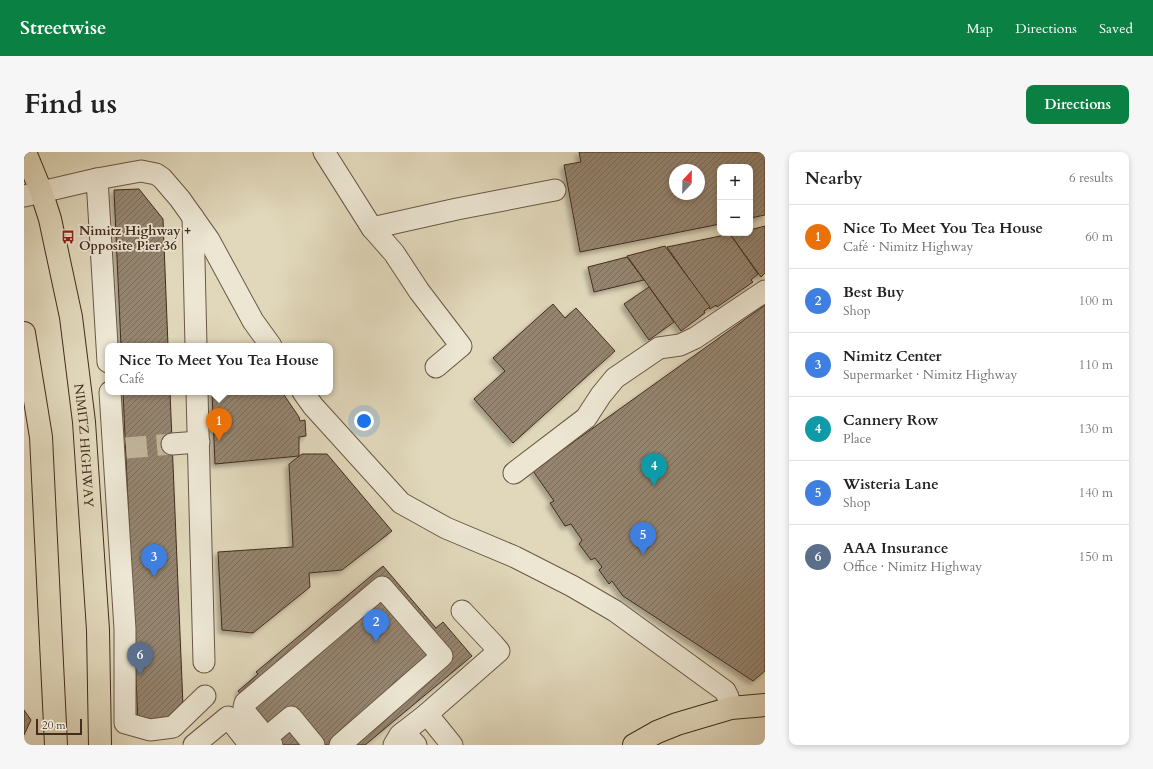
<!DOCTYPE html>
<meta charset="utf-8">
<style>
body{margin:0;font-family:Cardo,serif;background:#f6f6f6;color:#222}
.controls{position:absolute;right:12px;top:12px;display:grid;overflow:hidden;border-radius:8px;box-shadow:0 2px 6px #0003}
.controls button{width:36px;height:36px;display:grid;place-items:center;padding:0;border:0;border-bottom:1px solid #e0e0e0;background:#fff;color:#222;font:20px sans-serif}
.compass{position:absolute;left:645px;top:12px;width:36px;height:36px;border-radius:50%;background:#fff;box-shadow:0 2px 6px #0003;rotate:22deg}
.scale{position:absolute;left:12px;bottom:10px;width:46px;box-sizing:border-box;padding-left:4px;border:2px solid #432c1e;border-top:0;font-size:11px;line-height:14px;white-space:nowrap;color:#432c1e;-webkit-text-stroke:3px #ece6d3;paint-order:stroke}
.you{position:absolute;left:340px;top:269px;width:14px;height:14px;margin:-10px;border:3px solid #fff;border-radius:50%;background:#1a73e8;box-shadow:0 0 0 6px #1a73e833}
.badge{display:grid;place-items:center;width:26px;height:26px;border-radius:50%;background:#0b8043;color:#fff;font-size:13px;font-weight:700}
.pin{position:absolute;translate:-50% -33px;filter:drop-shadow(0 1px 2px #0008)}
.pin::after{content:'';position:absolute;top:21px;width:14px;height:12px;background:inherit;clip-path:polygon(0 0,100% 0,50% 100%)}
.popup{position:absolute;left:81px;top:191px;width:228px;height:52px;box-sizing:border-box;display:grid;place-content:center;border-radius:8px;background:#fff;filter:drop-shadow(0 1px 3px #0005);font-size:13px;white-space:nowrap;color:#767676}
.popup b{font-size:15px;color:#222}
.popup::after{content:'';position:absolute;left:50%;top:100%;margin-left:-8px;border:8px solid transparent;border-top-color:#fff}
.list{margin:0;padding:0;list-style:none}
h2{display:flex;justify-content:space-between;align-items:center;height:52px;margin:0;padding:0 16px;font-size:17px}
h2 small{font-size:13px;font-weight:400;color:#767676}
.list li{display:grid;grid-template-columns:26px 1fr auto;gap:12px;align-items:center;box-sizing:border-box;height:64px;padding:0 16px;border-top:1px solid #e0e0e0}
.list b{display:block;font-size:15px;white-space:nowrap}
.list p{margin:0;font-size:13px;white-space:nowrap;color:#767676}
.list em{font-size:13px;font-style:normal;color:#767676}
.map{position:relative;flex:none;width:741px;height:593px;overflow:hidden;border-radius:8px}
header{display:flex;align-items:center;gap:24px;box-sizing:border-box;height:56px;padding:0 20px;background:#0b8043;color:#fff}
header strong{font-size:19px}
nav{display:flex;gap:22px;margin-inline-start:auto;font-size:14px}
.intro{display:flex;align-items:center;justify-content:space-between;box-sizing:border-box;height:96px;padding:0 24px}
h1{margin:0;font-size:28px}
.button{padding:10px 18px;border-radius:8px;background:#0b8043;color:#fff;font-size:14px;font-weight:700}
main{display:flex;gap:24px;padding:0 24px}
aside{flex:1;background:#fff;border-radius:8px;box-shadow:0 2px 6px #0003}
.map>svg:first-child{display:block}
</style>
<header>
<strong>Streetwise</strong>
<nav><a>Map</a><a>Directions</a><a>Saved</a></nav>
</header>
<div class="intro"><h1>Find us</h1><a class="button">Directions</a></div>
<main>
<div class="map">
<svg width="741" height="593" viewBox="0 0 741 593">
<defs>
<pattern id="building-hatch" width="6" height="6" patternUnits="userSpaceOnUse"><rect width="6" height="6" fill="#958570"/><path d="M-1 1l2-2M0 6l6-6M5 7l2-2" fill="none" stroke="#7b6d5b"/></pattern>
<filter id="shadow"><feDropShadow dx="-3.5" dy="3.5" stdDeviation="2" flood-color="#0004"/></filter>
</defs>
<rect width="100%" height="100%" fill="#e1d8bb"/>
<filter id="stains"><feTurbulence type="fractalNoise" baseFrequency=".005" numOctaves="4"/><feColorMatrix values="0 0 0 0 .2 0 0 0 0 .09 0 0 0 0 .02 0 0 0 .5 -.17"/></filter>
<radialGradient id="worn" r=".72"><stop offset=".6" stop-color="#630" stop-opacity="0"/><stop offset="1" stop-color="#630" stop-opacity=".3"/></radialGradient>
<g fill="url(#building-hatch)" stroke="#432c1e" fill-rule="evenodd" filter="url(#shadow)">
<path d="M555,0H741V63L726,66V15H696V72L556,100L540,13L557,10ZM651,18H675V42H651Z"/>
<polygon points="115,37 139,67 144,194 97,194 90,38"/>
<polygon points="741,74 741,121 737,125 706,82 726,81 726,78"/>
<polygon points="706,82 734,122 727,128 729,130 693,155 692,153 686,157 643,95"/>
<polygon points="641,94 686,155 680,159 681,161 657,179 603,104"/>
<polygon points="603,105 620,128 570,140 564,115"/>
<polygon points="625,135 650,170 625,188 600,152"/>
<polygon points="529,152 541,166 552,156 591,199 489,291 450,247 481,219 469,206"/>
<polygon points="741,153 741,519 729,529 599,444 588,429 585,432 575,418 578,415 571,406 567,408 555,392 558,388 547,372 541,374 526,351 530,349 509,319"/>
<polygon points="99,240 146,240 159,554 143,569 114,570"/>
<polygon points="188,240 258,240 275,265 276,269 281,268 282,284 275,285 275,304 191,312"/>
<polygon points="278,302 303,302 368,379 318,418 285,421 286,435 229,481 198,478 194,400 269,395 265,312"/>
<polygon points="359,414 412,476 419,470 448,504 341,593 259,593 214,539 234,522 232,520"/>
<polygon points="0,558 7,568 0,583"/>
</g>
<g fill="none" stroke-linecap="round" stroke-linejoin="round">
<polyline stroke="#c1b69c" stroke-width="21" stroke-dasharray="21 10" stroke-linecap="butt" points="102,296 148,292"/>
<g stroke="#6a5745" stroke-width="23">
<g id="minor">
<polyline points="300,0 348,76 370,101 395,139 437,194 412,215"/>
<polyline points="73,27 84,210"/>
<polyline points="0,44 73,27 117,19 132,22 138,26 156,47 185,88 229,169 247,194"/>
<polyline points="169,65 172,194"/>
<polyline points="348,76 433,57 531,38"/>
<polyline points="86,240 101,477 101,571 126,578 149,575 181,544"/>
<polyline points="173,240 180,510"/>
<polyline points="279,240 289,254 377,351 422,376 491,405 548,434 591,459 701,539 704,545 707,556"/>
<polyline points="148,292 175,290"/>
<polyline points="490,321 562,266 577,243 591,226 635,196 656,193 671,186 741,139"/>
<polyline points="403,562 428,593"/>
<polyline points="380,580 392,593"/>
<polyline points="242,586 267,565 290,593"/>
<polyline points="170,593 204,565 226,593"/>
<polyline points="248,593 221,560 220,555 221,551 358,435 418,504 316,593"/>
<polyline points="370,593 376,583 403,562 475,499 469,492 438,459"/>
</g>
</g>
<g stroke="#432c1e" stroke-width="24">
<g id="major">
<path id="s1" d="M1,0L17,39L26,67L47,165L60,270L74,478L76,593"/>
<polyline points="0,181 17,285 32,593"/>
<polyline points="610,593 633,580 653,572 707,556 741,553"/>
</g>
</g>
<use href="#minor" stroke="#ece6d3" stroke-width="21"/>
<use href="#major" stroke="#e1d8bb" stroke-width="22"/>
</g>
<defs>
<g id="bus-bare" transform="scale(1.08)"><path d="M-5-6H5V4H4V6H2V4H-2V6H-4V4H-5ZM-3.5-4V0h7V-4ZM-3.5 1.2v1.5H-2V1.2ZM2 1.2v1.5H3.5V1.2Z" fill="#8f2418" stroke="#ece6d3" stroke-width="2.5" paint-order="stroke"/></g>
</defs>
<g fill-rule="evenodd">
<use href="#bus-bare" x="44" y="85"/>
</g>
<g text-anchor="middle" stroke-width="3.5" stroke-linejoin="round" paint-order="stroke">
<g font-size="13" font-weight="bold" fill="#432c1e" stroke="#ece6d3" text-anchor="start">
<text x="55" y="83">Nimitz Highway +<tspan x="55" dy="15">Opposite Pier 36</tspan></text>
</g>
<g font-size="13" fill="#432c1e" stroke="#ece6d3">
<text dy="5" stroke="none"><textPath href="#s1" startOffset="301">NIMITZ HIGHWAY</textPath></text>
</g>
</g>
<rect width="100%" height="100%" filter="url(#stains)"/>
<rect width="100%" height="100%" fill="url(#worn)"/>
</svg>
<div class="controls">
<button>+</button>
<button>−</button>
</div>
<svg class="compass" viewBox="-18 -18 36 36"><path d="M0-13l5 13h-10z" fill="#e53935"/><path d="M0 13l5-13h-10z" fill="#767676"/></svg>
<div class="scale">20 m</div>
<div class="you"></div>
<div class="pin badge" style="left:195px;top:289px;background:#e8710a">1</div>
<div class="popup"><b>Nice To Meet You Tea House</b>Café</div>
<div class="pin badge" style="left:352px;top:490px;background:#3f7fe0">2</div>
<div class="pin badge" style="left:130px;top:425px;background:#3f7fe0">3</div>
<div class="pin badge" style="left:630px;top:334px;background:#0f9aa8">4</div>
<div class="pin badge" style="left:619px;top:403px;background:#3f7fe0">5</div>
<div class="pin badge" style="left:116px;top:523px;background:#5c6f8a">6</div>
</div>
<aside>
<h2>Nearby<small>6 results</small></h2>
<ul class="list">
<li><span class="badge" style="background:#e8710a">1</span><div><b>Nice To Meet You Tea House</b><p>Café · Nimitz Highway</p></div><em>60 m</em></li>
<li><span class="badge" style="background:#3f7fe0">2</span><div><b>Best Buy</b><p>Shop</p></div><em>100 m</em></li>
<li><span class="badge" style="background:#3f7fe0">3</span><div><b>Nimitz Center</b><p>Supermarket · Nimitz Highway</p></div><em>110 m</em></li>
<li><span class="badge" style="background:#0f9aa8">4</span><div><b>Cannery Row</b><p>Place</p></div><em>130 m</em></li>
<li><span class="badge" style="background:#3f7fe0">5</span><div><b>Wisteria Lane</b><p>Shop</p></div><em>140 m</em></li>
<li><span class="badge" style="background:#5c6f8a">6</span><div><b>AAA Insurance</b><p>Office · Nimitz Highway</p></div><em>150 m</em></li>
</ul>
</aside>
</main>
